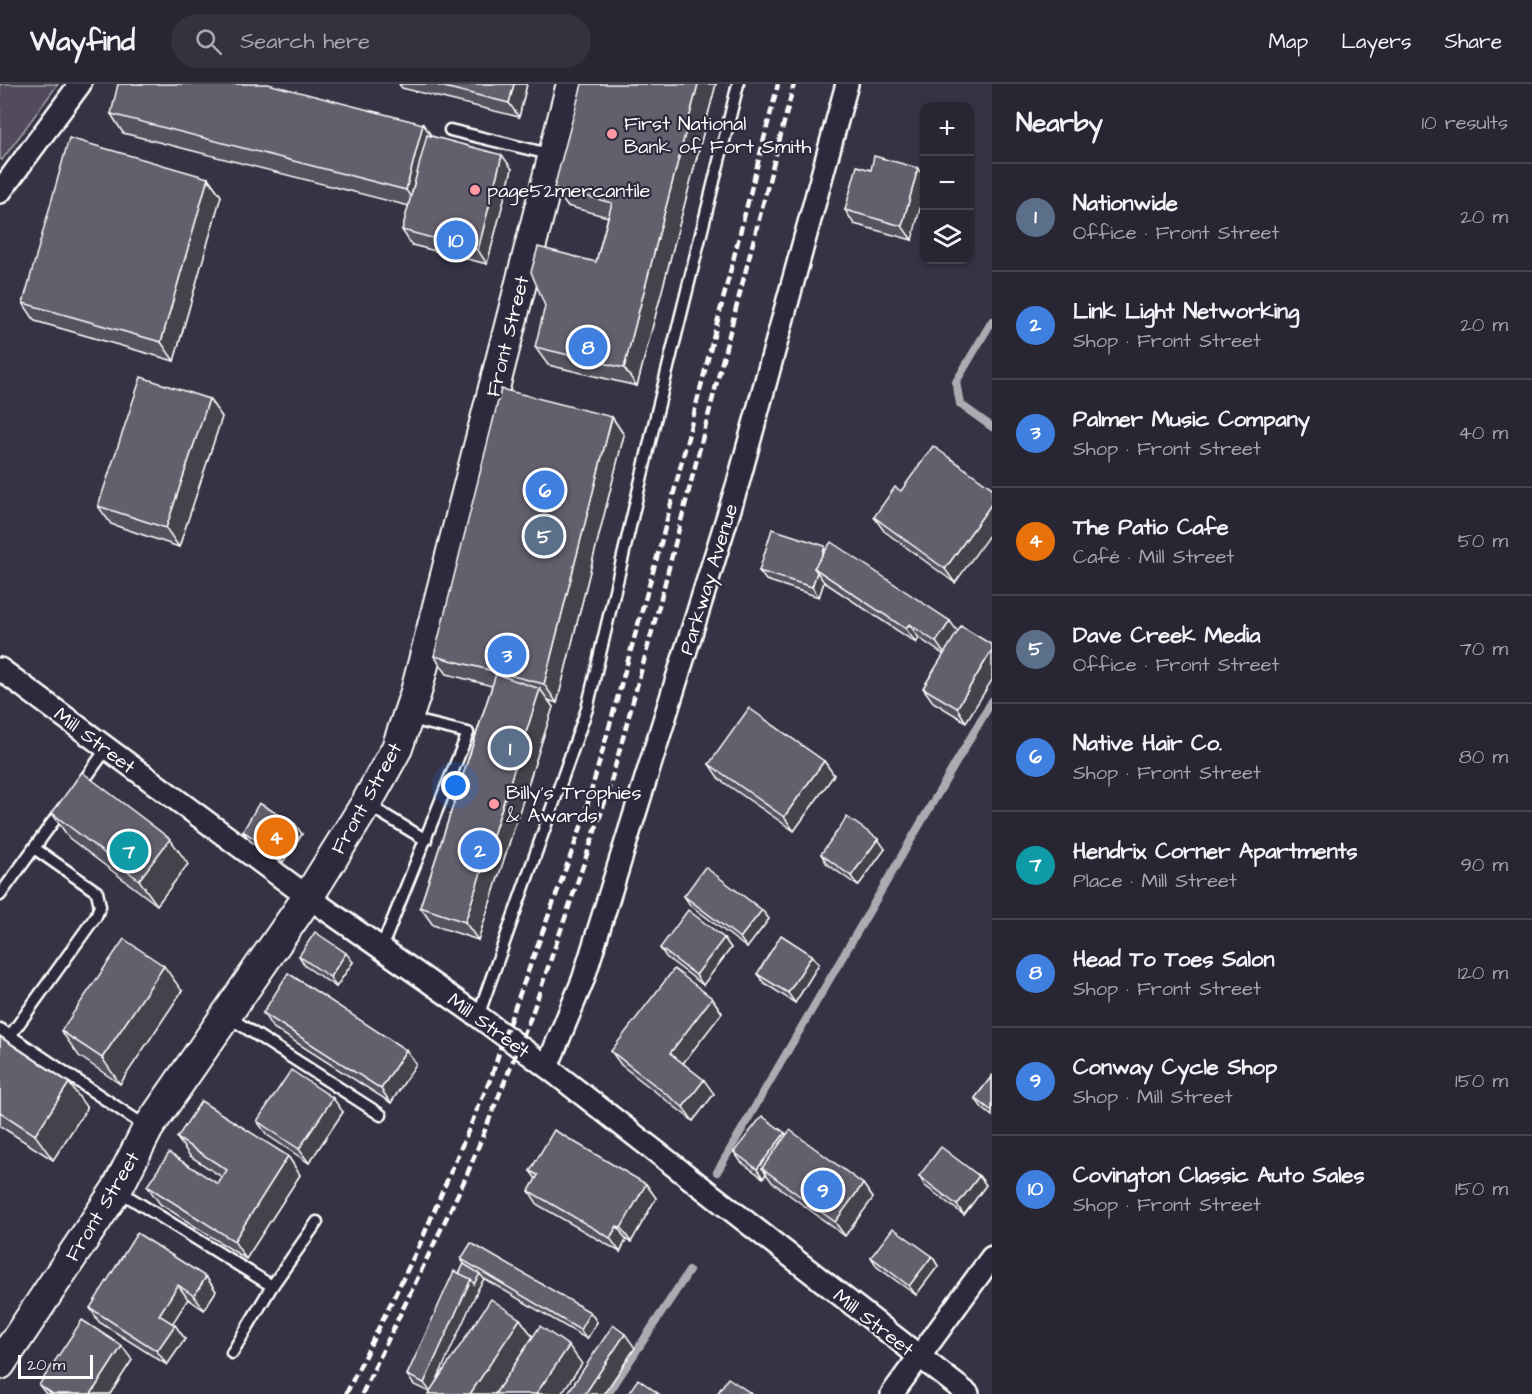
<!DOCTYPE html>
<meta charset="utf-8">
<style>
body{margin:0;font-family:"Architects Daughter",sans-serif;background:#353240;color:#f1f3f6}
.controls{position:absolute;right:18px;top:18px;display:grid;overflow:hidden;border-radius:12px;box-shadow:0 2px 4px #0004}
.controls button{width:54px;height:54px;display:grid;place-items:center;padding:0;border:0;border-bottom:2px solid #45434f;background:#292634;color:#f1f3f6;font:30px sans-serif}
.scale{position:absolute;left:18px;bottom:15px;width:75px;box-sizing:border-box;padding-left:6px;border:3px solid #fff;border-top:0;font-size:16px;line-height:21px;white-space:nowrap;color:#fff;-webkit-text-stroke:4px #2f2a3d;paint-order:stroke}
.you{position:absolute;left:456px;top:702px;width:21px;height:21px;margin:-15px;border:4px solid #fff;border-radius:50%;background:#1a73e8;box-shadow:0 0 0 9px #1a73e833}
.badge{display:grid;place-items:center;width:39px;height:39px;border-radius:50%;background:#d6ab8b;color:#fff;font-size:20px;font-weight:700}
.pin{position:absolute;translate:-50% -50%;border:3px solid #fff;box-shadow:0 2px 6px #0006}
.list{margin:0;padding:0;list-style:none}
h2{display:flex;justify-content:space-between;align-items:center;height:78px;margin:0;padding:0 24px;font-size:26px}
h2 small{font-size:20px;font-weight:400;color:#a5a5ac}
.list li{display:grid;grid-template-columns:39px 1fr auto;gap:18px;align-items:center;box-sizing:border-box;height:108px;padding:0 24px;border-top:2px solid #45434f}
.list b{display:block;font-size:22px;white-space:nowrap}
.list p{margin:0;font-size:20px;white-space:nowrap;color:#a5a5ac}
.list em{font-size:20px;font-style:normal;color:#a5a5ac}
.icon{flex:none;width:33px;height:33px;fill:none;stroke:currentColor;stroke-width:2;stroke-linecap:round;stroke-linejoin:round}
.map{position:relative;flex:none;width:992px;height:1310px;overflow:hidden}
header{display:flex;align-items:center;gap:36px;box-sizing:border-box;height:84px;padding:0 30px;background:#292634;border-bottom:2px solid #45434f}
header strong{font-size:28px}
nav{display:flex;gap:33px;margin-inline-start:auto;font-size:21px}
.search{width:420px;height:54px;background:#353240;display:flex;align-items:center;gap:15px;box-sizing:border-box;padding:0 21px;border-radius:33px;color:#a5a5ac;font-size:22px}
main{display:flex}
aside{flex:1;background:#292634}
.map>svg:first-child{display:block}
</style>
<header>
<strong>Wayfind</strong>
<div class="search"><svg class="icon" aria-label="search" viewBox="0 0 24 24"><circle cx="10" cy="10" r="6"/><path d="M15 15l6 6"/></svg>Search here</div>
<nav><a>Map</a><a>Layers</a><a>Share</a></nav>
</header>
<main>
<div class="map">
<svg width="992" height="1310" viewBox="0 0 992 1310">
<rect width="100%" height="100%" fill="#373345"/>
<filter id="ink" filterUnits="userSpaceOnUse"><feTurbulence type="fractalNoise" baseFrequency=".0167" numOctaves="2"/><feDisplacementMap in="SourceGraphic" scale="12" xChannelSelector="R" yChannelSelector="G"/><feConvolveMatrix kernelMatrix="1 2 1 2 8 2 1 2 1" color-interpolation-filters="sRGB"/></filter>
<g filter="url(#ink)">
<polygon fill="#514c5c" stroke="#a8a6ae" stroke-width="1.5" points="0,0 58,0 2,76 0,75"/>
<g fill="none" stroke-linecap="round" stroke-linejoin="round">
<g stroke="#adabb2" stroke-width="8">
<polyline points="992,237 956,298 960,320 992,343"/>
<polyline points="717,1088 992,617"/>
<polyline points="608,1310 689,1187"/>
</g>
<g stroke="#fff" stroke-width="15">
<g id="lane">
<polyline points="450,46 553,71"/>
<polyline points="80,702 107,664"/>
<polyline points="368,721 426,756"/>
<polyline points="0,811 63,724"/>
<polyline points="381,865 468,649 410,635"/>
<polyline points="227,932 381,1031"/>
<polyline points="478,932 587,625 656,332 738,0"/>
<polyline points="0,945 148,1044"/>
<polyline points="10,952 96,832 100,822 97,808 34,764"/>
<polyline points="119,1107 272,1202 317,1138"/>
<polyline points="232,1269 272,1202"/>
</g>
</g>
<g stroke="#fff" stroke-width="26">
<g id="street">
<polyline points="0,108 80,0"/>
<polyline points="0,585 308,813 478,932 547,983 968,1310"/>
<polyline points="547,983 583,896 738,399 847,0"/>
<polyline points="892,1310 992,1173"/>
</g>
</g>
<g stroke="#fff" stroke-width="34">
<polyline id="secondary" points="0,1280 117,1105 148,1044 308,813 366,720 397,664 416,608 572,0"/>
</g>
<use href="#lane" stroke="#2f2a3d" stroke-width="10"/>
<use href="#street" stroke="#2f2a3d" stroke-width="21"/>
<use href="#secondary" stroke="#2f2a3d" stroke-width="30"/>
<g stroke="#fff" stroke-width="4.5" stroke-dasharray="9 4.5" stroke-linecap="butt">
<polyline points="346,1310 420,1160 492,991 504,953 581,743 661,459 778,0"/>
<polyline points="362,1310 466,1093 532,930 607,712 660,518 794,0"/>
</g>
</g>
<g fill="#55525e" stroke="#fff" stroke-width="1.5">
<polygon points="399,0 527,0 519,33 402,4"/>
<polygon points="716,0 637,302 548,281 535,263 596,178 608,133 567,122 554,104"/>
<polygon points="111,30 432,52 512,85 487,180 412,161 402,146 409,122 123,49"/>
<polygon points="871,86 912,156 854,140 845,126"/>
<polygon points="208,94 221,112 174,277 35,237 23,219"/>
<polygon points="209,315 222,333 179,463 111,440 98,422"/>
<polygon points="612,333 624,351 557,619 548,616 553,623 478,856 433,841 420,823 492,602 447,590 434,572"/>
<polygon points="901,407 955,499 884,447 874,433"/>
<polygon points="827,465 950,537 966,638 933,618 923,604 944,571 919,554 916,559 824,498 819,513 766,496 759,487"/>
<polygon points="824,677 834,691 794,747 719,695 709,680"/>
<polygon points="52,729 188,780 157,821 69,754"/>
<polygon points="243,747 302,750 283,778 250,757"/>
<polygon points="885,765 858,802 827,780 821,770"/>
<polygon points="684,812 762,826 769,835 747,864 690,821"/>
<polygon points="724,854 731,864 703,901 666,873 660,864"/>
<polygon points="299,872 353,878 336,903 305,882"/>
<polygon points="819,880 795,919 764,899 757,890"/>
<polygon points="182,907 120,1000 79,972 61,947"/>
<polygon points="712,914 722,929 683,979 714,1010 693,1037 621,981 611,967"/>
<polygon points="263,929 416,980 391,1019 272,943"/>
<polygon points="0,953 87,1024 53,1076 0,1042"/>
<polygon points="992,992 992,1032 982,1024 975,1014"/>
<polygon points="343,1028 309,1079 267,1051 257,1037"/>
<polygon points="785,1049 787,1051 863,1100 873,1114 845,1152 772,1098 766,1090 763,1094 741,1078 734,1068"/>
<polygon points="177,1054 288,1072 300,1091 246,1175 160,1120 147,1102 218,1100 222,1093 190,1072"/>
<polygon points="530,1087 646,1100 656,1114 631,1158 626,1156 620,1168 538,1121 529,1107 536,1095"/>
<polygon points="919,1092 979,1092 986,1101 964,1131 925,1102"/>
<polygon points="932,1172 938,1182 916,1211 877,1183 871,1173"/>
<polygon points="461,1175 590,1228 597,1238 587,1255 483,1194 478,1205 434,1301 520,1235 533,1253 429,1308 414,1301 407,1291 464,1180"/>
<polygon points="206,1193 216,1207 204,1226 188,1215 172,1239 175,1241 185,1255 167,1281 99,1238 90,1224"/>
<polygon points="132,1276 110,1310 46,1310 39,1301"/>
</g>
<g fill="#45424c" stroke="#fff" stroke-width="1.5">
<polygon points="514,0 527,0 519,33 509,19"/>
<polygon points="698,0 716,0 637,302 624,284"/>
<polygon points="423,40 436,58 419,125 406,106"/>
<polygon points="502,71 512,85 487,180 478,166"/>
<polygon points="918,84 924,94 924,109 912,156 902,142"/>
<polygon points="208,94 221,112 174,277 161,258"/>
<polygon points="209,315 222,333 179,463 166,444"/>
<polygon points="612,333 624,351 557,619 544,600"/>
<polygon points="992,419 992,447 955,499 945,485"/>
<polygon points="817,488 824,498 819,513 812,503"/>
<polygon points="950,537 960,551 946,572 936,558"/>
<polygon points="909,540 919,554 916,559 906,545"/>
<polygon points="992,566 992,596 966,638 957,624"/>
<polygon points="540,605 553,623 478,856 465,838"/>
<polygon points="824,677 834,691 794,747 784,733"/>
<polygon points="295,740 302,750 283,778 276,769"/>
<polygon points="170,755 188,780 157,821 139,796"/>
<polygon points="878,755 885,765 858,802 851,792"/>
<polygon points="762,826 769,835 747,864 740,854"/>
<polygon points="724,854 731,864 703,901 696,891"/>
<polygon points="346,869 353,878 336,903 330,893"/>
<polygon points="812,871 819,880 795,919 788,909"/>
<polygon points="164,882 182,907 120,1000 102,974"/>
<polygon points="712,914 722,929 680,983 670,969"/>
<polygon points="406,966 416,980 391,1019 381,1005"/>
<polygon points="704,996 714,1010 693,1037 683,1023"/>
<polygon points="69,999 87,1024 53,1076 35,1051"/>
<polygon points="333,1014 343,1028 309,1079 299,1065"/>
<polygon points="785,1049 791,1058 762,1084 766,1090 763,1094 757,1085"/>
<polygon points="288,1072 300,1091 246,1175 234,1157"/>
<polygon points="979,1092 986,1101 964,1131 957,1121"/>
<polygon points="646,1100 656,1114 631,1158 621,1144"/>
<polygon points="863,1100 873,1114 845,1152 835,1138"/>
<polygon points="617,1142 626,1156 620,1168 610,1154"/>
<polygon points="932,1172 938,1182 916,1211 909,1202"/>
<polygon points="480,1190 484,1195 478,1205 431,1309 424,1299 471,1195"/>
<polygon points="206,1193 216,1207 204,1226 194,1212"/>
<polygon points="178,1201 188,1215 169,1245 159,1231"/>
<polygon points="590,1228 597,1238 587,1255 580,1246"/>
<polygon points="520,1235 533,1253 495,1310 470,1310"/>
<polygon points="175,1241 185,1255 167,1281 157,1267"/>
<polygon points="625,1250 635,1264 604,1310 585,1310"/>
<polygon points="122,1262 132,1276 110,1310 91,1310"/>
<polygon points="569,1262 582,1280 561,1310 536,1310"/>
</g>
<g fill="#635f6d" stroke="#fff" stroke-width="1.5">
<polygon points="118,0 268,0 423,40 406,106 111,30"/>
<polygon points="432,0 514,0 509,19"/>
<polygon points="582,0 698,0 624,284 535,263 545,222 531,188 538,163 596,178 612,119 554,104"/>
<polygon points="427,51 502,71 478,166 402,146"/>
<polygon points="69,54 208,94 161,258 23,219"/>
<polygon points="874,72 918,84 902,142 845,126 857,82 871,86"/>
<polygon points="141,293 209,315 166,444 98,422"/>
<polygon points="501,305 612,333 544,600 434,572"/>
<polygon points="933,362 992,404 992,419 945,485 874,433 895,403 901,407"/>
<polygon points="772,445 825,462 822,473 814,484 817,488 812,503 759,487"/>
<polygon points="831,458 950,537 936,558 909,540 906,545 814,484"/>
<polygon points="961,542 992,561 992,566 957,624 923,604"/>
<polygon points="496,590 540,605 465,838 420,823"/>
<polygon points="749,624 824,677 784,733 709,680"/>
<polygon points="82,688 170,755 139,796 52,729"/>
<polygon points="259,719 295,740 276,769 243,747"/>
<polygon points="847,733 878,755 851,792 821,770"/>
<polygon points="705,783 762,826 740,854 684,812"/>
<polygon points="688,826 724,854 696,891 660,864"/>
<polygon points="315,848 346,869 330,893 299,872"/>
<polygon points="781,851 812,871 788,909 757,890"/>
<polygon points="124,855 164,882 102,974 61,947"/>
<polygon points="674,885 712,914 670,969 704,996 683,1023 611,967"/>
<polygon points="288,889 406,966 381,1005 263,929"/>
<polygon points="0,953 69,999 35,1051 0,1028"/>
<polygon points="291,986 333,1014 299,1065 257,1037"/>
<polygon points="992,992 992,1027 975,1014"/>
<polygon points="201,1017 288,1072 234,1157 147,1102 169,1069 218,1100 227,1086 177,1054"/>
<polygon points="762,1032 785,1049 757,1085 734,1068"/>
<polygon points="554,1046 646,1100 621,1144 617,1142 610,1154 529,1107 538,1091 530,1087"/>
<polygon points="790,1046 863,1100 835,1138 762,1084"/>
<polygon points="941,1063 979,1092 957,1121 919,1092"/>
<polygon points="893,1144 932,1172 909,1202 871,1173"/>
<polygon points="137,1149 206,1193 194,1212 178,1201 159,1231 175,1241 157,1267 90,1224"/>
<polygon points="471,1159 590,1228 580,1246 461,1175"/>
<polygon points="464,1180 480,1190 474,1200 471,1195 459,1190"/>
<polygon points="454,1187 471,1195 424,1299 407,1291"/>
<polygon points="491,1215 520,1235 470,1310 428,1310"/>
<polygon points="82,1236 122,1262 91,1310 53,1310 39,1301"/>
<polygon points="613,1241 625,1250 585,1310 567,1310"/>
<polygon points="540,1242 569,1262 536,1310 495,1310"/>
<polygon points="728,1294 752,1310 717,1310"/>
<polygon points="638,1295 659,1310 628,1310"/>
</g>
</g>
<g fill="#ff9aa2" stroke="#2f2a3d" stroke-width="2">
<circle cx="612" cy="50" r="6"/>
<circle cx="475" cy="106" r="6"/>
<circle cx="494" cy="720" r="6"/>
</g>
<g text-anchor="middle" stroke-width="4.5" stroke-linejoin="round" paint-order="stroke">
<g font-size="20" fill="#fff" stroke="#2f2a3d" text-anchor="start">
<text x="624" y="46">First National<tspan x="624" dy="23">Bank of Fort Smith</tspan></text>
<text x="487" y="113">page52mercantile</text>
<text x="506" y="715">Billy's Trophies<tspan x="506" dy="23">&amp; Awards</tspan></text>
</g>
<g font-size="20" fill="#fff" stroke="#2f2a3d">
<text transform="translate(507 252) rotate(-76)" y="7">Front Street</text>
<text transform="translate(708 495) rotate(-73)" y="7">Parkway Avenue</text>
<text transform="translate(95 656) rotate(37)" y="7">Mill Street</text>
<text transform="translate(366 714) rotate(-61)" y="7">Front Street</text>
<text transform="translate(489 941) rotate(36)" y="7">Mill Street</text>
<text transform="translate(102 1122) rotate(-59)" y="7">Front Street</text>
<text transform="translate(874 1238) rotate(38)" y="7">Mill Street</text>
</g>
</g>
</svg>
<div class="controls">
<button>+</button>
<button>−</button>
<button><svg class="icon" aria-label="layers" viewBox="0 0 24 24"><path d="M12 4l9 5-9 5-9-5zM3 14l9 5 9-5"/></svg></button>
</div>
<div class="scale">20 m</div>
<div class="you"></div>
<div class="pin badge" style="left:510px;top:664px;background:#5c6f8a">1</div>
<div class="pin badge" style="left:480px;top:766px;background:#3f7fe0">2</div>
<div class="pin badge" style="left:507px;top:571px;background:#3f7fe0">3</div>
<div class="pin badge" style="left:276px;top:753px;background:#e8710a">4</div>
<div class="pin badge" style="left:544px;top:452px;background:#5c6f8a">5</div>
<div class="pin badge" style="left:545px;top:406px;background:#3f7fe0">6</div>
<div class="pin badge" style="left:129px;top:767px;background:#0f9aa8">7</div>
<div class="pin badge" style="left:588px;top:263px;background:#3f7fe0">8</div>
<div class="pin badge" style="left:823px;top:1106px;background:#3f7fe0">9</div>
<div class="pin badge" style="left:456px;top:156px;background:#3f7fe0">10</div>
</div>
<aside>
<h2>Nearby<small>10 results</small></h2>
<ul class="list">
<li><span class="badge" style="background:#5c6f8a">1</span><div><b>Nationwide</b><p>Office · Front Street</p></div><em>20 m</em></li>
<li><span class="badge" style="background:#3f7fe0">2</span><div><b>Link Light Networking</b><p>Shop · Front Street</p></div><em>20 m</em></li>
<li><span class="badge" style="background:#3f7fe0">3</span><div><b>Palmer Music Company</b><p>Shop · Front Street</p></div><em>40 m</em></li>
<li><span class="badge" style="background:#e8710a">4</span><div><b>The Patio Cafe</b><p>Café · Mill Street</p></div><em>50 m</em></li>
<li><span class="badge" style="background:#5c6f8a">5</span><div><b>Dave Creek Media</b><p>Office · Front Street</p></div><em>70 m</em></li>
<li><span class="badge" style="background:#3f7fe0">6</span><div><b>Native Hair Co.</b><p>Shop · Front Street</p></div><em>80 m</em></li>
<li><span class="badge" style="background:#0f9aa8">7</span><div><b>Hendrix Corner Apartments</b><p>Place · Mill Street</p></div><em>90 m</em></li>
<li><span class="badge" style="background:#3f7fe0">8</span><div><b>Head To Toes Salon</b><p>Shop · Front Street</p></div><em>120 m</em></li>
<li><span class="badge" style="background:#3f7fe0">9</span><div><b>Conway Cycle Shop</b><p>Shop · Mill Street</p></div><em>150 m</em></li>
<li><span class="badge" style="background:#3f7fe0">10</span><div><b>Covington Classic Auto Sales</b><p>Shop · Front Street</p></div><em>150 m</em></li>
</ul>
</aside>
</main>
